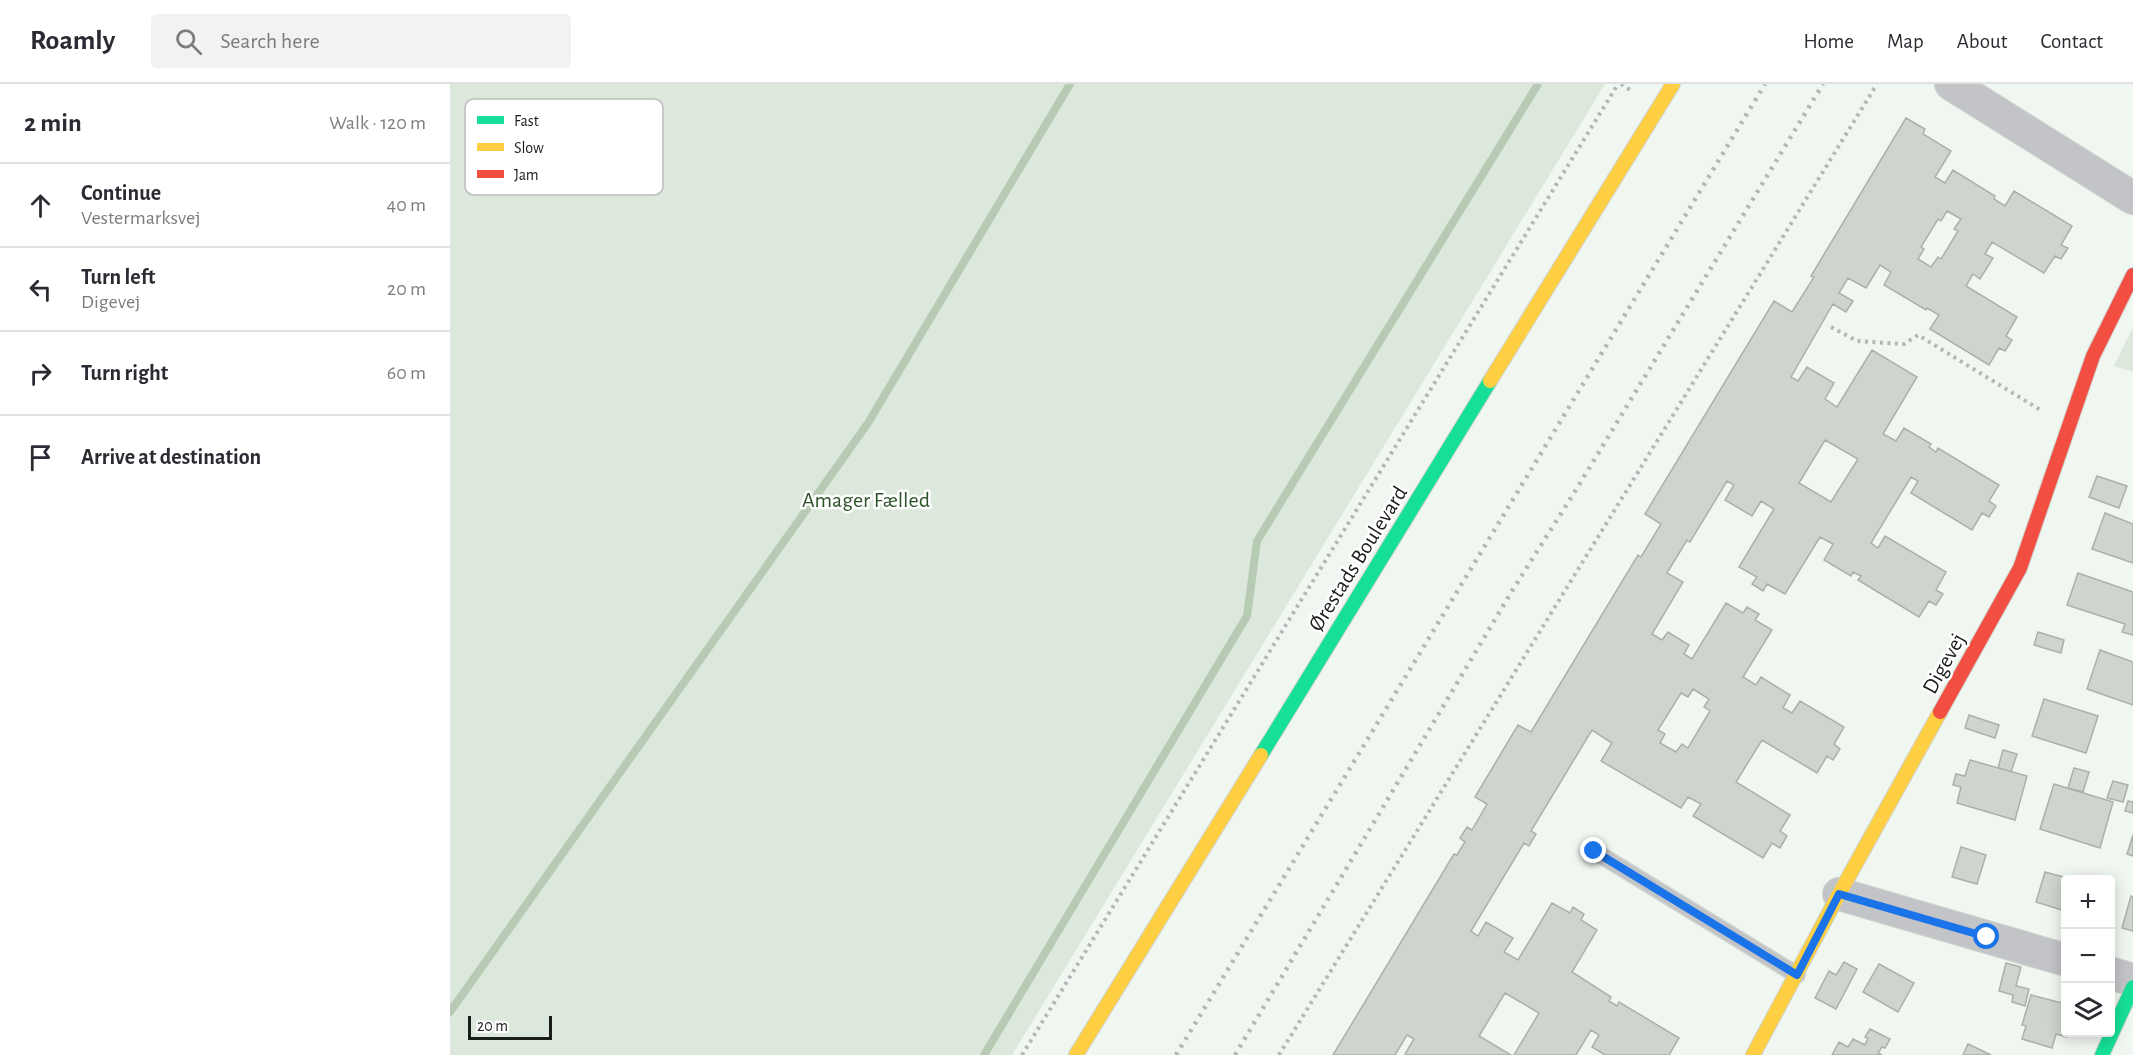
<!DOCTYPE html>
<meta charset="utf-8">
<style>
body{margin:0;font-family:"Alegreya Sans",sans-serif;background:#f2f2f3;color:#2b2b33}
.controls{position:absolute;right:18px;bottom:18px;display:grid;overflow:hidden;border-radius:6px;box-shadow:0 3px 15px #0003}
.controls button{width:54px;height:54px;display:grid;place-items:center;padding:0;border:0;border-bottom:2px solid #e1e1e2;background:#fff;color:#2b2b33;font:30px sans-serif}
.scale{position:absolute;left:18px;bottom:15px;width:84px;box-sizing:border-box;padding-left:6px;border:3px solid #191e19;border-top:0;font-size:16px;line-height:21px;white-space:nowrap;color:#191e19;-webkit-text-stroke:4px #fff;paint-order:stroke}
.stop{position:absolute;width:18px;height:18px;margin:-14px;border:4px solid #1a73e8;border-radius:50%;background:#fff}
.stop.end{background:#1a73e8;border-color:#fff;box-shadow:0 2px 6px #0008}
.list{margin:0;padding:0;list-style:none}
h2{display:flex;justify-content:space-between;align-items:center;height:78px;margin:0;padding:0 24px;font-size:26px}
h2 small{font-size:20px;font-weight:400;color:#7c7c81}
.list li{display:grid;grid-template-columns:39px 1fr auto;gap:18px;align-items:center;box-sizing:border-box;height:84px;padding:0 24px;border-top:2px solid #e1e1e2}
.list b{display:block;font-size:22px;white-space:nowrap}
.list p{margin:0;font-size:20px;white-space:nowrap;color:#7c7c81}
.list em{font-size:20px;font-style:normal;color:#7c7c81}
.icon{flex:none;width:33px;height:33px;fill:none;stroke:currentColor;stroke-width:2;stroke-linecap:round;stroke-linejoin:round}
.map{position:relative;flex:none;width:1683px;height:971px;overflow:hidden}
header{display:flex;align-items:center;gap:36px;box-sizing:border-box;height:84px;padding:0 30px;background:#fff;border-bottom:2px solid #e1e1e2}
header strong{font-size:28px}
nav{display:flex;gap:33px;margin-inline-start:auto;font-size:21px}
.search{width:420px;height:54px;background:#f2f2f3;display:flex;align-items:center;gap:15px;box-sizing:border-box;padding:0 21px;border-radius:6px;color:#7c7c81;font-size:22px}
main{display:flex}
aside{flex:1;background:#fff}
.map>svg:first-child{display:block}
</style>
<header>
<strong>Roamly</strong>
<div class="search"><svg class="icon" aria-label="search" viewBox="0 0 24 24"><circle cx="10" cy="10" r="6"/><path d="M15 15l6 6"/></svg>Search here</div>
<nav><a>Home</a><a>Map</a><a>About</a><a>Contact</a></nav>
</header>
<main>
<aside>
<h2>2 min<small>Walk · 120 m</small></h2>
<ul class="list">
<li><svg class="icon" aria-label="ahead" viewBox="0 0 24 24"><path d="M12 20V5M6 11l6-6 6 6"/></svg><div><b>Continue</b><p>Vestermarksvej</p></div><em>40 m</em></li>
<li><svg class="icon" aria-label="left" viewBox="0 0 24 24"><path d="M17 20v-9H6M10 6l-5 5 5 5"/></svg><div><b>Turn left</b><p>Digevej</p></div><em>20 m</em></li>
<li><svg class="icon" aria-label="right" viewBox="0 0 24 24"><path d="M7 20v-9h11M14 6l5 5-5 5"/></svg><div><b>Turn right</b></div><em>60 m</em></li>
<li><svg class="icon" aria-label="arrive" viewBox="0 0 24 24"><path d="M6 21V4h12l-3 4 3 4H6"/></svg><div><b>Arrive at destination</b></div></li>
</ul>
</aside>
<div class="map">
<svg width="1683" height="971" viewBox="0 0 1683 971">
<rect width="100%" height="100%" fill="#f0f6f0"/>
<g fill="#dce8db">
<polygon points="0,0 1155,0 562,971 0,971"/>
<polygon points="1683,243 1683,288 1664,282"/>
</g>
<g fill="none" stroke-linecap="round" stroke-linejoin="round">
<g stroke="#b7cbb4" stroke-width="8">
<polyline points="0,928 418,339 620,0"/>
<polyline points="534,971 797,532 807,457 1088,0"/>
</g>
</g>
<g fill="#cfd4ce" stroke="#abb0ab" stroke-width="1.5" fill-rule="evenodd">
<path d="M1456,34L1475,45L1473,50L1501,67L1485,93L1495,99L1503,86L1545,112L1544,115L1555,122L1564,107L1622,142L1611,161L1618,164L1611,175L1605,172L1594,189L1542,158L1535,170L1543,174L1530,195L1523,190L1516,202L1567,233L1556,252L1562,256L1555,267L1549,264L1539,281L1480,245L1489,231L1477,224L1476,226L1434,201L1441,188L1430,181L1416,204L1398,194L1389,209L1403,217L1396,228L1383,220L1341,293L1348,297L1357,283L1384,299L1375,315L1387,323L1422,266L1467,293L1433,350L1446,357L1454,344L1481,360L1479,363L1486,368L1488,364L1549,401L1539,417L1546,422L1539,433L1532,429L1522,446L1461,409L1468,397L1461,393L1421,459L1428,464L1435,452L1496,488L1486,506L1493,510L1486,521L1479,517L1469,533L1408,496L1411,492L1403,488L1401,492L1374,476L1383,460L1370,453L1335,510L1317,500L1313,507L1302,500L1307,493L1289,483L1324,425L1311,417L1302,432L1275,416L1284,401L1277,397L1240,458L1237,456L1217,489L1233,498L1202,550L1212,556L1218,548L1239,561L1234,570L1242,575L1276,519L1293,529L1297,523L1309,530L1305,536L1322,546L1293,593L1306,601L1311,593L1340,611L1333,624L1342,629L1350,617L1394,643L1384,660L1390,665L1383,676L1377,672L1367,689L1312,656L1286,698L1340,731L1330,747L1337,752L1330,764L1322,759L1313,774L1243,732L1251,720L1238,713L1231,724L1151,677L1162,659L1142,646L1081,747L1086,750L1079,762L1074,759L1021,847L1028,852L1036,838L1063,854L1054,868L1068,876L1102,819L1120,829L1123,823L1134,830L1131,836L1147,846L1122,888L1161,913L1159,917L1167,922L1169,918L1229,954L1219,971H1155L1142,963L1149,951L1141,946L1126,971H1064L1089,929L1055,909L1029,952L1061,971H958L955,970L964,955L957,951L945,971H883L1004,770L1007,771L1015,758L1010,754L1017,743L1022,746L1037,720L1025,713L1068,641L1081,648L1188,471L1191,473L1211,440L1195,430L1324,217L1342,228L1364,193L1361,192ZM1497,127L1511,135L1504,145L1508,147L1491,175L1488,173L1481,183L1468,175L1474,165L1471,163L1488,135L1491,137ZM1375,356L1408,375L1381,418L1349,399ZM1243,605L1259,615L1254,623L1260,627L1238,664L1232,660L1226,668L1210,659L1215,650L1208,646L1231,609L1238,613Z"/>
<polygon points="1647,392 1677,402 1669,424 1639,413"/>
<polygon points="1655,429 1683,440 1683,479 1642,465"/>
<polygon points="1628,489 1683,508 1683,551 1672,548 1675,540 1617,521"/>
<polygon points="1588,548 1614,556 1611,569 1584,561"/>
<polygon points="1650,566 1683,578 1683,621 1637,605"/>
<polygon points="1594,615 1648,632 1636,669 1582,652"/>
<polygon points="1519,631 1549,641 1545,654 1515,644"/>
<polygon points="1553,666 1567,670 1561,688 1548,684"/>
<polygon points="1520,676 1577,692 1565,736 1507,719 1511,703 1503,701 1506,690 1515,692"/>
<polygon points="1624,684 1639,688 1633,708 1618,704"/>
<polygon points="1663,697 1678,701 1673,718 1657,714"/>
<polygon points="1604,700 1663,718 1650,764 1590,745"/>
<polygon points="1678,717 1683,718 1683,729 1675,727"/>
<polygon points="1683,751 1683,772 1677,770"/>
<polygon points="1511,763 1536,771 1527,800 1502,793"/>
<polygon points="1595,788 1621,795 1616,796 1616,814 1612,826 1586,818"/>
<polygon points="1681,812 1683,813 1683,847 1672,844"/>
<polygon points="1394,878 1407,885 1386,925 1365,914 1379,887 1386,891"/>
<polygon points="1556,879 1571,883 1566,902 1579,905 1575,922 1562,918 1563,911 1549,907"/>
<polygon points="1429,880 1464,899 1448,928 1413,908"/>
<polygon points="1581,911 1616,920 1616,948 1619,948 1617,953 1606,950 1602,964 1572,955 1576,942 1572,941"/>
<polygon points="1420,945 1440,955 1435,964 1432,963 1428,969 1432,971 1382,971 1389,958 1398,963 1403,955 1415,961 1418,954 1415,953"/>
<polygon points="1518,960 1541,971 1513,971"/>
</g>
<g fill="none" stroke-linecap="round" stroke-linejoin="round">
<g stroke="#ced3ce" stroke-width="18">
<polyline id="lane" points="1144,767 1347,891"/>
</g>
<g stroke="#ced3ce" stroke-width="34">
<g id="street">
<polyline points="1501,0 1683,114"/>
<polyline points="1389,810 1616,876"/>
<polyline points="1660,889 1683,896"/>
</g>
</g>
<g stroke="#ced3ce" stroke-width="16">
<g id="fast">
<polyline points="811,671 1040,297"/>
<polyline points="1652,971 1683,903"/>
</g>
</g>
<g stroke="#ced3ce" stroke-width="16">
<g id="slow">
<polyline points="1040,297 1223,0"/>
<polyline points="626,971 811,671"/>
<polyline points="1303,971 1389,810 1490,628"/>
</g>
</g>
<g stroke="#ced3ce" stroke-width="16">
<polyline id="jam" points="1490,628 1570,484 1643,272 1683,191"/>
</g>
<g stroke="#b4b7b8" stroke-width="4" stroke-dasharray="3 4.5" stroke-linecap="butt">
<polyline points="1171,0 1183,8"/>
<polyline points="1381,243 1407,257 1454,260 1468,251 1592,327"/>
<polyline points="572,971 1168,0"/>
<polyline points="829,971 1427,0"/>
</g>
<use href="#lane" stroke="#c3c4c7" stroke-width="15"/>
<use href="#street" stroke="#c3c4c7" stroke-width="32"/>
<use href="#fast" stroke="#16e098" stroke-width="14"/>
<use href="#slow" stroke="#ffcf43" stroke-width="14"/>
<use href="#jam" stroke="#f24e42" stroke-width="14"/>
<g stroke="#b4b6b7" stroke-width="4.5" stroke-dasharray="3 6" stroke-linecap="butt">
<polyline points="726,971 1315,0"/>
<polyline points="785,971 1062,507 1124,409 1373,0"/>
</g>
</g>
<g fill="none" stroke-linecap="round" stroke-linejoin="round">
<polyline stroke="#1a73e8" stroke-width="8" points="1144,767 1347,891 1389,810 1537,853"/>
</g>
<g text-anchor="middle" stroke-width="5" stroke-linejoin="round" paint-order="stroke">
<g font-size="22" fill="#2d5329" stroke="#fff">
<text x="416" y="423">Amager Fælled</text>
</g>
<g font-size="22" fill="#191e19" stroke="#fff">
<text transform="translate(907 474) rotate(-58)" y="8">Ørestads Boulevard</text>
<text transform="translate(1493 579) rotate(-61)" y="8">Digevej</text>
</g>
</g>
<rect x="15" y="15" width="198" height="96" rx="9" fill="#fff" stroke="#babcba" stroke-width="1.5"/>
<rect x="27" y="32" width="27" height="8" fill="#16e098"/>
<rect x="27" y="59" width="27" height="8" fill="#ffcf43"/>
<rect x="27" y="86" width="27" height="8" fill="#f24e42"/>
<g font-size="16" fill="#191e19">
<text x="64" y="42">Fast</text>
<text x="64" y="69">Slow</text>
<text x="64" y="96">Jam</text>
</g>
</svg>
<div class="controls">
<button>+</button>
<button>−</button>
<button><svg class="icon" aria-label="layers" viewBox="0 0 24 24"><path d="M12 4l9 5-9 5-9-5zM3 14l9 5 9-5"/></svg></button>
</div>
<div class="scale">20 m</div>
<div class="stop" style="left:1537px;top:853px"></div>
<div class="stop end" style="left:1144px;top:767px"></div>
</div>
</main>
